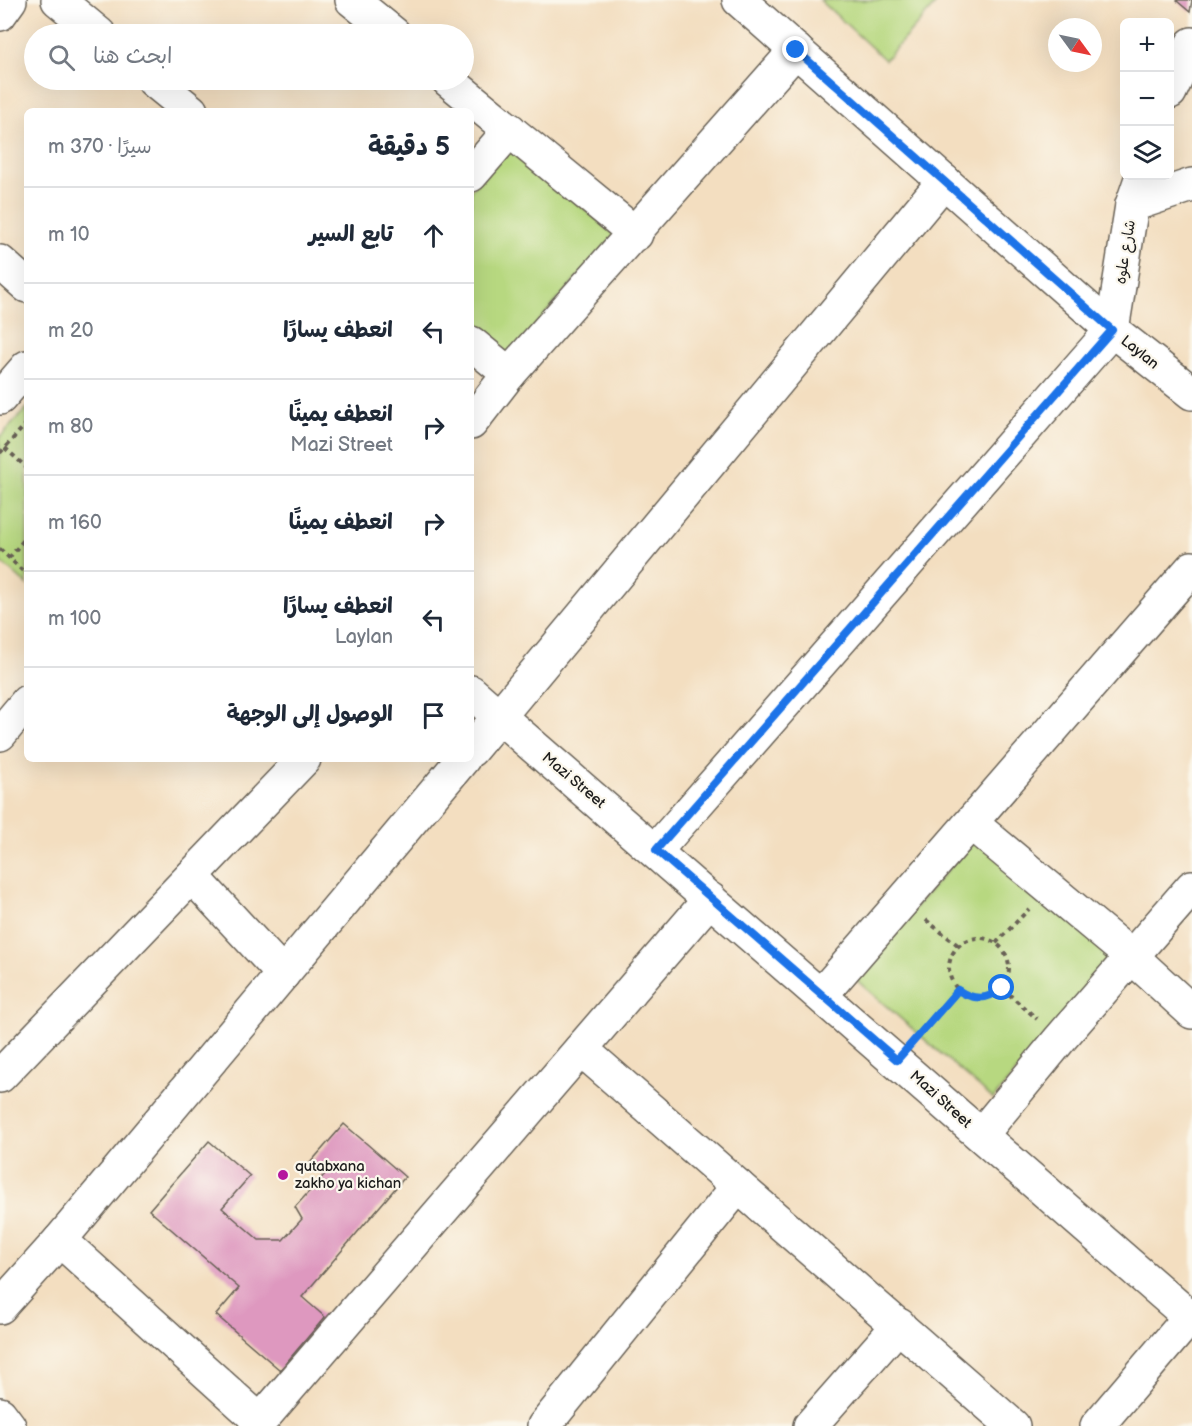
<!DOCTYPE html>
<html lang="ar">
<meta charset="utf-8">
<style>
body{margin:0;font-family:"Balsamiq Sans","Playpen Sans Arabic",sans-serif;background:#f6f6f7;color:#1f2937;direction:rtl}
.controls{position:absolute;right:18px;top:18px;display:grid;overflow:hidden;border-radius:9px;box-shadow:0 6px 24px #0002}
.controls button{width:54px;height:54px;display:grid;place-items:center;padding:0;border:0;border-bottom:2px solid #e0e1e3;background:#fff;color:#1f2937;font:30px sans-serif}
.compass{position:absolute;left:1048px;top:18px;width:54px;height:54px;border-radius:50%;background:#fff;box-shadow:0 6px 24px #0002;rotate:123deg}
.stop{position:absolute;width:18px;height:18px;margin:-14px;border:4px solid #1a73e8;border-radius:50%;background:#fff}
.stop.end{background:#1a73e8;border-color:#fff;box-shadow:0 2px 6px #0008}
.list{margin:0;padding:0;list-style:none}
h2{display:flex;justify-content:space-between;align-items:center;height:78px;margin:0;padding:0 24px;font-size:26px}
h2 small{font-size:20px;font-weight:400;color:#747a83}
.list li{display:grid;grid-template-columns:39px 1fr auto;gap:18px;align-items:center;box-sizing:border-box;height:96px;padding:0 24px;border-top:2px solid #e0e1e3}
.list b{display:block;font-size:22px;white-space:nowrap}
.list p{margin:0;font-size:20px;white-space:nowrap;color:#747a83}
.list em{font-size:20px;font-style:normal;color:#747a83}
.icon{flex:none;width:33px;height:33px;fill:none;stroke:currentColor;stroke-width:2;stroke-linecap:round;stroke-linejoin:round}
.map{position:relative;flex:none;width:1192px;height:1426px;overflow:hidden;direction:ltr}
.search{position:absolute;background:#fff;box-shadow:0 6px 24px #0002;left:24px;top:24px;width:450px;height:66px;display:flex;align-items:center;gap:15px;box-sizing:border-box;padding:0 21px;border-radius:33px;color:#747a83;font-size:22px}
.panel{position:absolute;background:#fff;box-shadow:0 6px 24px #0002;left:24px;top:108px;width:450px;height:654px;border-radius:9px;direction:rtl}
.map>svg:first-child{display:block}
</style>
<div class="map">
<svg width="1192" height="1426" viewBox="0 0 1192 1426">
<rect width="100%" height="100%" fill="#fbf7ec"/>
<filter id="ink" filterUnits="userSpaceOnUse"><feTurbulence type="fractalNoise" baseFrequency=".0167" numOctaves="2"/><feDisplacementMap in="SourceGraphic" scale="12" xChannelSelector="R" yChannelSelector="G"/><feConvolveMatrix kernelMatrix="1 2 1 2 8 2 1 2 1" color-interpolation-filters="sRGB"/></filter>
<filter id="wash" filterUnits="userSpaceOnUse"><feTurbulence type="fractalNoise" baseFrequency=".008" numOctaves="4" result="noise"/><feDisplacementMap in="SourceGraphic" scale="24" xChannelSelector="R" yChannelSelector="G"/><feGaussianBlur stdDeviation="1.35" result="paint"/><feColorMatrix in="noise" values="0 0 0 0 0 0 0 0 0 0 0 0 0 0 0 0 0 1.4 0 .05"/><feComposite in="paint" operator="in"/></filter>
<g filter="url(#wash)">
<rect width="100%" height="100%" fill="#f3dec0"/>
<g fill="#b7d880" stroke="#6a7a4e" stroke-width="1.5">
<polygon points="820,0 939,0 885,60"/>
<polygon points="511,145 615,235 509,355 471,324 471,190"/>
<polygon points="27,408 27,585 0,561 0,437"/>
<polygon points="976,837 1115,958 993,1099 854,978"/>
</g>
<g id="blocks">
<g fill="#de98bf">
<polygon points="1178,0 1192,0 1190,12 1177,1"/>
<polygon points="344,1124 405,1177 302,1297 325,1317 280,1370 216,1315 239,1288 149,1210 209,1141 250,1176 222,1208 259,1240 283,1240 302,1219 295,1207 324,1175 310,1163"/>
</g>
</g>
</g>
<g filter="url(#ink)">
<use href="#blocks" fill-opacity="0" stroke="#676055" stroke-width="1.5"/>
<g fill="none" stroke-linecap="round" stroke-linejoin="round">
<g stroke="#676055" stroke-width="36">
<g id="minor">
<polyline points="58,0 99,34"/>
<polyline points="352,0 394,34"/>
<polyline points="739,0 1112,330 1192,393"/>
<polyline points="0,14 10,0"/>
<polyline points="153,80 191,111"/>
<polyline points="448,80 636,234"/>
<polyline points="1170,92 1192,44"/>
<polyline points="471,175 510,130"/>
<polyline points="1132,205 1192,185"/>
<polyline points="0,262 27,286"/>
<polyline points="471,343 509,374"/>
<polyline points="0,398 27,367"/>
<polyline points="471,423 509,374 796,50"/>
<polyline points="471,692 1192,1319"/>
<polyline points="0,734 27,702"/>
<polyline points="471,750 944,181"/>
<polyline points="971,823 1132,957 1192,1012"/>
<polyline points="656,850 1112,330 1132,205 1142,176"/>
<polyline points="192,876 283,974"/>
<polyline points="821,995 1192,568"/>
<polyline points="581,1049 1013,1426"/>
<polyline points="0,1076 304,759"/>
<polyline points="981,1135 1060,1039 1192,887"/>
<polyline points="60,1240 260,1421"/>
<polyline points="0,1307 60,1240 463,759"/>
<polyline points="0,1414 9,1426"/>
<polyline points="256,1426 710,899"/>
<polyline points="544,1426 738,1186"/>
<polyline points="810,1426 899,1325"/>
<polyline points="1097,1426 1190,1317"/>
</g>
</g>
<g stroke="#676055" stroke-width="4" stroke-dasharray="4.5 4.5" stroke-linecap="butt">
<polyline points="5,448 27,468"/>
<polyline points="0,453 27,423"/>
<polyline points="0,549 27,575"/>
<polyline points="9,558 27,536"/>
<polyline points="926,920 959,946"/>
<circle cx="979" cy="968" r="30"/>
<polyline points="996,943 1029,909"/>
<polyline points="1002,988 1037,1019"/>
<polyline points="915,1039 959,990"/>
</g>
<use href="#minor" stroke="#fff" stroke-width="33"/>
</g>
</g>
<g fill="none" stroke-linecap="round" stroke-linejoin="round" filter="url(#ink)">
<path stroke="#1a73e8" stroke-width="8" d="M796,50L1112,330L656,850L897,1060L958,990C974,1001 988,1000 1002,988"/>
</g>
<circle fill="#b5179e" stroke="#fbf7ec" stroke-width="2" cx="283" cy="1175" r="6"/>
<g text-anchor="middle" stroke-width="4.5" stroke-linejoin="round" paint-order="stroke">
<g font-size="15" fill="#1c1c1c" stroke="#fbf7ec">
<text transform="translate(1125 252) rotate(-81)" y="5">شارع علوه</text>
<text transform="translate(1140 352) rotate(39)" y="5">Laylan</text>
<text transform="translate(574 780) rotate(40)" y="5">Mazi Street</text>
<text transform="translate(941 1099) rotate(42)" y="5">Mazi Street</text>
</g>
<g font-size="15" fill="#1c1c1c" stroke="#fbf7ec" text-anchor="start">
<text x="295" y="1171">qutabxana<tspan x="295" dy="17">zakho ya kichan</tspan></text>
</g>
</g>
</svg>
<div class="controls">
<button>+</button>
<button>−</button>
<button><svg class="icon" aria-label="layers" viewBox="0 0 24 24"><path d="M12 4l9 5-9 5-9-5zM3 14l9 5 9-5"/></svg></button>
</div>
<svg class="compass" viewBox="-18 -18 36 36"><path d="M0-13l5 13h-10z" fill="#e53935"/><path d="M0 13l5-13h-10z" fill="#747a83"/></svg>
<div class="stop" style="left:1002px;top:988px"></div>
<div class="stop end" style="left:796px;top:50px"></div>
<div class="search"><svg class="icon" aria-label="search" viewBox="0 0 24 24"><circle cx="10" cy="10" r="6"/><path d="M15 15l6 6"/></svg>ابحث هنا</div>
<section class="panel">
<h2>5 دقيقة<small>سيرًا · 370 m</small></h2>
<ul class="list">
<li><svg class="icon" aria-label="ahead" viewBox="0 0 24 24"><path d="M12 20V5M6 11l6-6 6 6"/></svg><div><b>تابع السير</b></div><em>10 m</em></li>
<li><svg class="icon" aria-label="left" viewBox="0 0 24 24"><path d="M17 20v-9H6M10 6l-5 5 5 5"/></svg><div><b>انعطف يسارًا</b></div><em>20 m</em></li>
<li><svg class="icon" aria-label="right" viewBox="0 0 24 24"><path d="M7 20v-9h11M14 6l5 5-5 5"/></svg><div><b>انعطف يمينًا</b><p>Mazi Street</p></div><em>80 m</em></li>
<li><svg class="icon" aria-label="right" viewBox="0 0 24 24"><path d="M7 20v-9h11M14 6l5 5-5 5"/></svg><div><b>انعطف يمينًا</b></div><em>160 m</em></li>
<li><svg class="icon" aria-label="left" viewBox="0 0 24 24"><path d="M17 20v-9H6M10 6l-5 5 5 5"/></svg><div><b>انعطف يسارًا</b><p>Laylan</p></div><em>100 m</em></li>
<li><svg class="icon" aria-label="arrive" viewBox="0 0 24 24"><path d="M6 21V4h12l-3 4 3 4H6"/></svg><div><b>الوصول إلى الوجهة</b></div></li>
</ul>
</section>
</div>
